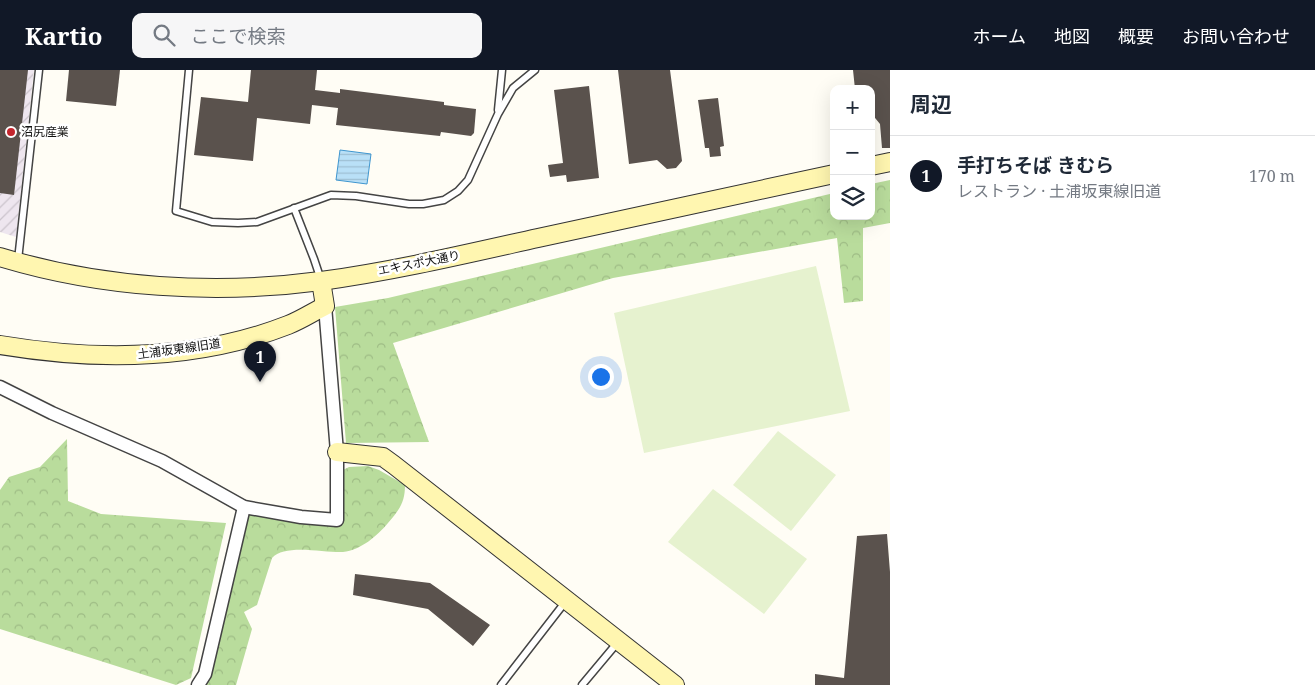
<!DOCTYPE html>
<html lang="ja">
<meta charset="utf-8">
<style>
body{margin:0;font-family:"Noto Serif","Noto Sans JP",serif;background:#f6f6f7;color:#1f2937}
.controls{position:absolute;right:15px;top:15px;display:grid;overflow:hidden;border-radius:10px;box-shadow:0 5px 20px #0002}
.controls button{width:45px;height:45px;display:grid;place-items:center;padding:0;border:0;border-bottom:1px solid #e0e1e3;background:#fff;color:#1f2937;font:25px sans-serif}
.you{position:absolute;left:600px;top:306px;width:18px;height:18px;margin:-12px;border:4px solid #fff;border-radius:50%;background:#1a73e8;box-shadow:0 0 0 8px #1a73e833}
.badge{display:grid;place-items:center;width:32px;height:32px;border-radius:50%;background:#111827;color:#fff;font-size:16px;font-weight:700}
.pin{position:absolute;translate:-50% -41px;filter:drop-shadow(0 1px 2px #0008)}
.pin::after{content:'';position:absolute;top:26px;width:18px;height:15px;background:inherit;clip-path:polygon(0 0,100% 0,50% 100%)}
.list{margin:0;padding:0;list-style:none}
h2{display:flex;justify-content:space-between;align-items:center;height:65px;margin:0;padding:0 20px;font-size:21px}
h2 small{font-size:16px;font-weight:400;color:#747a83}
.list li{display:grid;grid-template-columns:32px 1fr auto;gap:15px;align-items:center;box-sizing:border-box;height:80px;padding:0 20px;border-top:1px solid #e0e1e3}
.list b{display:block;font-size:19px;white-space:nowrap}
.list p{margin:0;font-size:16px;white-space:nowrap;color:#747a83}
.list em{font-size:16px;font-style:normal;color:#747a83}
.icon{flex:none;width:28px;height:28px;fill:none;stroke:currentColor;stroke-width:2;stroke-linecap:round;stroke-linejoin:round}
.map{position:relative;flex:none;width:890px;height:615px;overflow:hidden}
header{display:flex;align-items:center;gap:30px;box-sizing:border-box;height:70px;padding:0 25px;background:#111827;color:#fff}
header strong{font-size:24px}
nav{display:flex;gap:28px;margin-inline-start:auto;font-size:18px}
.search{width:350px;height:45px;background:#f6f6f7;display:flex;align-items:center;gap:12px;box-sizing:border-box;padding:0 18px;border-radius:10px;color:#747a83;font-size:19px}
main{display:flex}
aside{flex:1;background:#fff}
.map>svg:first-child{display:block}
</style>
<header>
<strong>Kartio</strong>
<div class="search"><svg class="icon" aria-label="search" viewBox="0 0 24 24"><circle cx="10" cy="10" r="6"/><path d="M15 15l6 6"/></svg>ここで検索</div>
<nav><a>ホーム</a><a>地図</a><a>概要</a><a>お問い合わせ</a></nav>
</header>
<main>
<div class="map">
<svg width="890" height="615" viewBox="0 0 890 615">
<defs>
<pattern id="industrial-furrows" width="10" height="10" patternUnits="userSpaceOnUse" patternTransform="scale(1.25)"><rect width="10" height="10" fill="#eee6ef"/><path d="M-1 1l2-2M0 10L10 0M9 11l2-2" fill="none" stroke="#cbc4cc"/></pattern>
<pattern id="forest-crowns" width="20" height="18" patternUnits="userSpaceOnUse" patternTransform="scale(1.25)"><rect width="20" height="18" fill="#b9dc9c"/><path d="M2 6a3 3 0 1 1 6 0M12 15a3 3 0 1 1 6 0" fill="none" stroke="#9ebc85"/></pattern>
<pattern id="water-rules" width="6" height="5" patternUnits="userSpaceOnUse" patternTransform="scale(1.25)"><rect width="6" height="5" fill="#b9e0f7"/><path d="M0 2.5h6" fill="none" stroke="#9ebfd3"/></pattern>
</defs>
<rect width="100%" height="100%" fill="#fffdf5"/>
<polygon fill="url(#industrial-furrows)" points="0,0 34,0 16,167 0,162"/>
<g fill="url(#forest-crowns)">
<polygon points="890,110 890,153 863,158 863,231 844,233 837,168 613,208 393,273 429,372 346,373 335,237 388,228 834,123 834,146 871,146 871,114"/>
<polygon points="67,369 68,431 101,444 226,453 191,608 176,615 0,559 0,420 9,407 40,397"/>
<path d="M368,396L379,400L405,415C405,433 399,440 388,453C377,466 361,480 343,482C325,483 285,473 272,488L257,535L244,542L252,559L236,615H204L246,447L251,444L325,454L341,455L339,424L341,401L349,397Z"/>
</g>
<g fill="#e6f2cf">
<polygon points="816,196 850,341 644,383 614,243"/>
<polygon points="778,361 836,405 791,461 733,415"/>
<polygon points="713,419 807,489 764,544 668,472"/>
</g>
<polygon fill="url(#water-rules)" stroke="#3f96cf" points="340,80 371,84 367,114 336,110"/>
<g fill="#5a524d">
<polygon points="0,0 28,0 14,125 0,123"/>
<polygon points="69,0 120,0 116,36 66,31"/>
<polygon points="251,0 317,0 315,20 340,23 340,19 444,32 444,35 476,39 474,63 471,66 441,62 440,66 336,55 338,38 312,35 310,54 257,48 253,91 194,85 201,27 248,32"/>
<polygon points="618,0 670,0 682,91 676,98 667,99 657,90 629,94"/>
<polygon points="853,0 890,0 890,78 882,78 880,54 871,43 871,19 855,19"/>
<polygon points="589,16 599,108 567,112 566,105 550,107 548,95 563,93 554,20"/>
<polygon points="718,28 724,76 720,77 721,86 710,87 709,78 705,78 698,30"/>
<polygon points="887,464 890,502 890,615 815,615 815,604 844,608 857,466"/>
<polygon points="355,504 430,513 490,555 473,576 428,539 353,525"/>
</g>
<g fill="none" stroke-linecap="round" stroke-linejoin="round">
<g stroke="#444" stroke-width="9">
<g id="lane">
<polyline points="189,0 176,141 212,152 238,153 257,152 331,125 356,126 409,134 423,134 444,130 458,121 468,110 498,44 513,18 535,0"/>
<polyline points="498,40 502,0"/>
<polyline points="294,138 314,189 321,210"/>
<polyline points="18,190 39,0"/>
<polyline points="501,615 566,531"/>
<polyline points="582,615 618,572"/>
</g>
</g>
<g stroke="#444" stroke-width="15">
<g id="street">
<polyline points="0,317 52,343 162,391 244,437 301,447 337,450 337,382 325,236"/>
<polyline points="198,615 205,604 244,437"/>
</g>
</g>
<g stroke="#333" stroke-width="20">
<g id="secondary">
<polyline points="871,96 890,92"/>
<path d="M0,187C102,218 215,225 321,211C394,201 466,184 538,168C637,147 735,125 834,104"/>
<path d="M0,275C96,291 196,291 288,255C301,250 313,242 325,236L321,211"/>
<polyline points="337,382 383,387 394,395 675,615"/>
</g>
</g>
<use href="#lane" stroke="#fff" stroke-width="6"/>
<use href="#street" stroke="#fff" stroke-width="12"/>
<use href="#secondary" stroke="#fff6b0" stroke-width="18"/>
</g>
<circle fill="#c4262e" stroke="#fff" stroke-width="2" cx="11" cy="62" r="5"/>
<g text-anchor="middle" stroke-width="5" stroke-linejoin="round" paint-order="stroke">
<g font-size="12" fill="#111" stroke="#fff" text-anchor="start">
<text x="21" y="66">沼尻産業</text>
</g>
<g font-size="12" fill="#111" stroke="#fff">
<text transform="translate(419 193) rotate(-11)" y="4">エキスポ大通り</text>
<text transform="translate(179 279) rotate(-8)" y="4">土浦坂東線旧道</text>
</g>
</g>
</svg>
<div class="controls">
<button>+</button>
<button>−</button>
<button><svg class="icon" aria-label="layers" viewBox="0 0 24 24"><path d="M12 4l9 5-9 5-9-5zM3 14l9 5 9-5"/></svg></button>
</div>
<div class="you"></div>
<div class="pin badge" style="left:260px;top:312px">1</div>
</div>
<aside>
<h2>周辺<small></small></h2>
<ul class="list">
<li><span class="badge">1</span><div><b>手打ちそば きむら</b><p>レストラン · 土浦坂東線旧道</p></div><em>170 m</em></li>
</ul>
</aside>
</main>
